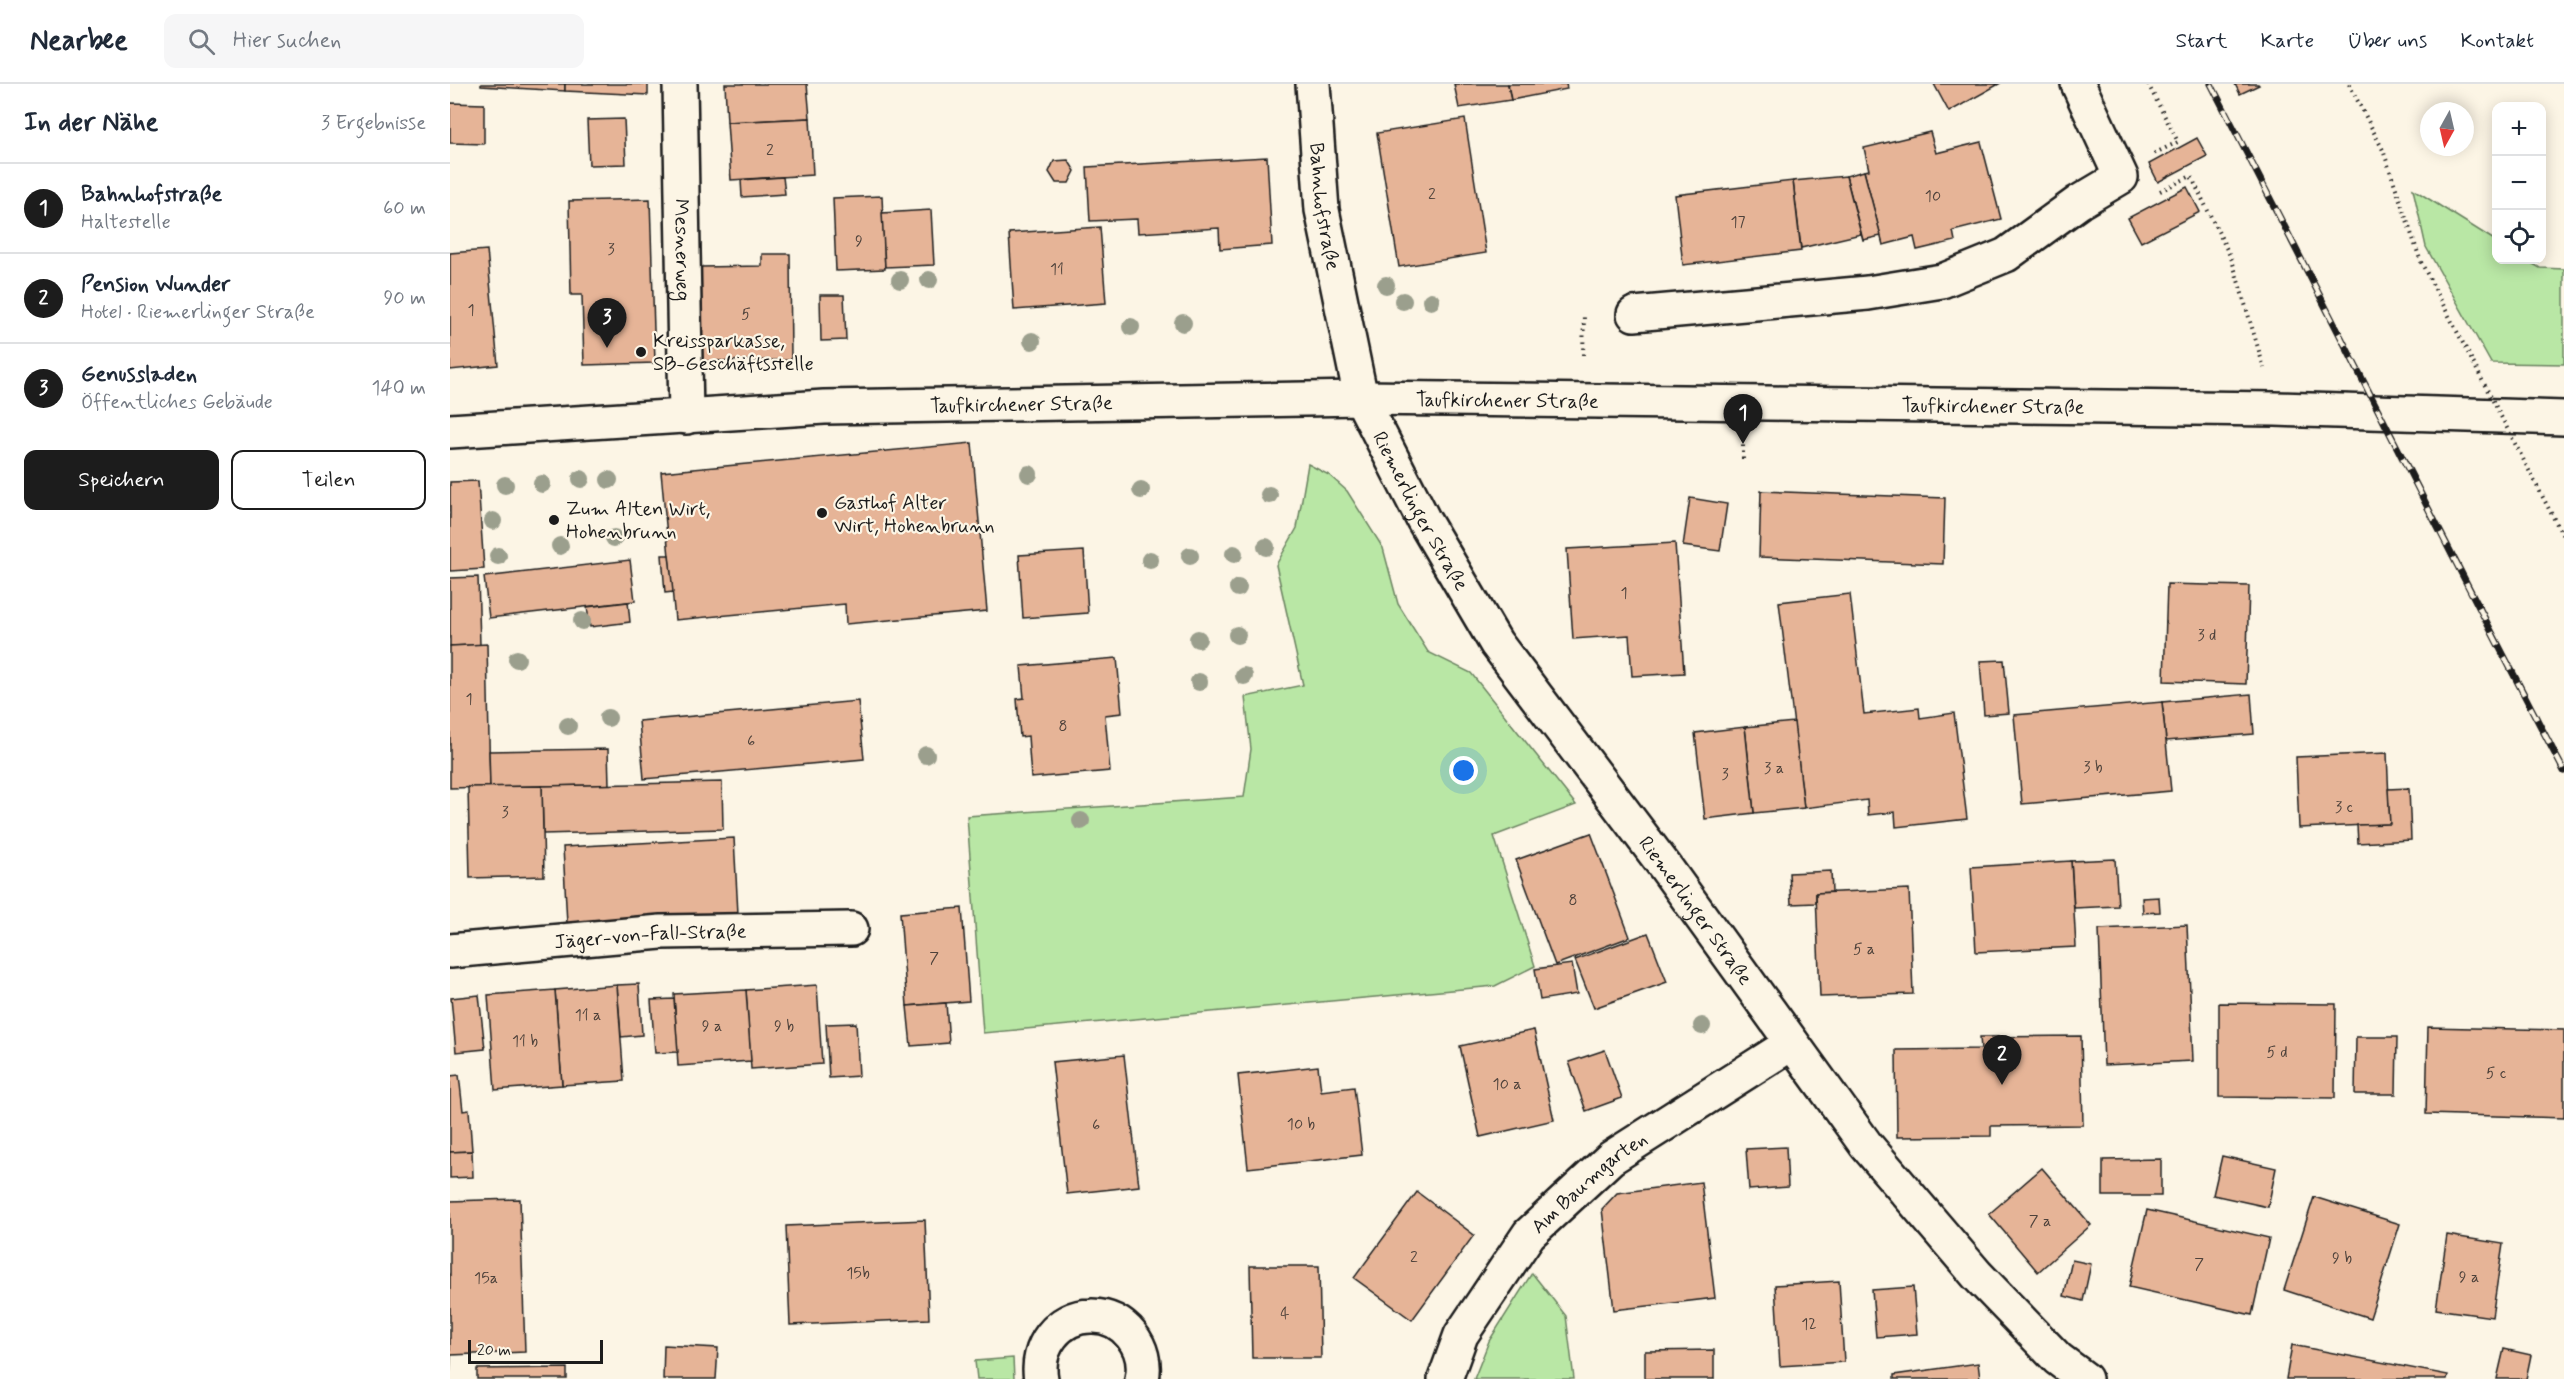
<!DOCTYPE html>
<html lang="de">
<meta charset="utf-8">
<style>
body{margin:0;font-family:Mynerve,sans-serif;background:#f6f6f7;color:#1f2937}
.controls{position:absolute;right:18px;top:18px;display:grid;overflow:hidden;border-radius:12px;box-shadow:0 3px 15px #0003}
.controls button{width:54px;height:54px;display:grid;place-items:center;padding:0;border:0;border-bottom:2px solid #e0e1e3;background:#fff;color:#1f2937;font:30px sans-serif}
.compass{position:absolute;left:1970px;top:18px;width:54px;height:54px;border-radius:50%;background:#fff;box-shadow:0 3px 15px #0003;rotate:188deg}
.scale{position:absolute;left:18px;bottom:15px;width:135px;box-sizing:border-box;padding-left:6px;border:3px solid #1c1c1c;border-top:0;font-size:16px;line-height:21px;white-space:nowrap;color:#1c1c1c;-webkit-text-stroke:4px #fcf5e5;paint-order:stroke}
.you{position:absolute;left:1014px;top:687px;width:21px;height:21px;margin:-15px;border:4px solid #fff;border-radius:50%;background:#1a73e8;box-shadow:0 0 0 9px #1a73e833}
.badge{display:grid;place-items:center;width:39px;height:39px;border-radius:50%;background:#1c1c1c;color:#fff;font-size:20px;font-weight:700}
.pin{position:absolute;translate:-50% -50px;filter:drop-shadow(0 2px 3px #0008)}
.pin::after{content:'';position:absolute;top:32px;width:21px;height:18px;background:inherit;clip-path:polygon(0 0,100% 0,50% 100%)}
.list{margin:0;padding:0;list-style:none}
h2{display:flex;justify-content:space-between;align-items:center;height:78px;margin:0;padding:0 24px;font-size:26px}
h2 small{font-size:20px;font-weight:400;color:#747a83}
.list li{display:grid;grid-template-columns:39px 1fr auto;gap:18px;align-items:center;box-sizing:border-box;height:90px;padding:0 24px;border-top:2px solid #e0e1e3}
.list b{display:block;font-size:22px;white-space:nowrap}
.list p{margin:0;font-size:20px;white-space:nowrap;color:#747a83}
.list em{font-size:20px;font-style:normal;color:#747a83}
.actions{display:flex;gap:12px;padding:18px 24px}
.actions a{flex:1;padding:14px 0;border:2px solid #1c1c1c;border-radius:12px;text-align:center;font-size:21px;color:#1c1c1c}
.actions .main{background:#1c1c1c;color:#fff}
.icon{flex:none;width:33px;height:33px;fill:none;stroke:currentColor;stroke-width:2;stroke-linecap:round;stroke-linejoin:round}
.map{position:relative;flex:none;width:2114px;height:1295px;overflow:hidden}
header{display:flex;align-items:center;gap:36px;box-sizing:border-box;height:84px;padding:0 30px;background:#fff;border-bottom:2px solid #e0e1e3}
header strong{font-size:28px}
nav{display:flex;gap:33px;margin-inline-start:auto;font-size:21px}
.search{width:420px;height:54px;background:#f6f6f7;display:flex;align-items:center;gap:15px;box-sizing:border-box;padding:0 21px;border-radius:12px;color:#747a83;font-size:22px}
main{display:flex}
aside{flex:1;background:#fff}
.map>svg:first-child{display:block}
</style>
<header>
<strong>Nearbee</strong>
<div class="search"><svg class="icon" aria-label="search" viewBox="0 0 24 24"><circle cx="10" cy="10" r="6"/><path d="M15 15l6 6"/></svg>Hier suchen</div>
<nav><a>Start</a><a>Karte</a><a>Über uns</a><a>Kontakt</a></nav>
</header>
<main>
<aside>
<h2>In der Nähe<small>3 Ergebnisse</small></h2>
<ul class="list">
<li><span class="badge">1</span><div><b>Bahnhofstraße</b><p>Haltestelle</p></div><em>60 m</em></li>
<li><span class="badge">2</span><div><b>Pension Wunder</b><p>Hotel · Riemerlinger Straße</p></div><em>90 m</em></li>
<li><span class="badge">3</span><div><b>Genussladen</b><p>Öffentliches Gebäude</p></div><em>140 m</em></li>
</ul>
<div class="actions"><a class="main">Speichern</a><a>Teilen</a></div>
</aside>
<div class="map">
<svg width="2114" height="1295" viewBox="0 0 2114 1295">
<rect width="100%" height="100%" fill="#fcf5e5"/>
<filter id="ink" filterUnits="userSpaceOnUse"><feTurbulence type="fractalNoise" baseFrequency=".0167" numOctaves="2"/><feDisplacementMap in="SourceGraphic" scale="12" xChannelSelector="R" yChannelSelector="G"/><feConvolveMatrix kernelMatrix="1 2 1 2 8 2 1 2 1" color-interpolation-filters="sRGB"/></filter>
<g filter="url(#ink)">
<g fill="#b9e7a5" stroke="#6a8260" stroke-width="1.5">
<polygon points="1963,105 2046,157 2046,176 2076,176 2090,184 2114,185 2114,280 2041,279 1976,163"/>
<polygon points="858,380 879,391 897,407 933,464 948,520 978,568 1021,589 1126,721 1044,752 1085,882 1045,902 533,949 517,732 794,713 801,665 795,613 853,601 826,481 847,444"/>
<polygon points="1082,1189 1116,1232 1124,1295 1024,1295 1039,1257"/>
<polygon points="563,1274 564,1295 527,1295 525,1277"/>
</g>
<g fill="#e6b497" stroke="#1c1c1c" stroke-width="1.5">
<polygon points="31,0 115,0 115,7 31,2"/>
<polygon points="115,0 198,0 198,11 115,7"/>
<polygon points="275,0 357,0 360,34 277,38"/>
<polygon points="1004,0 1058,0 1061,16 1009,24"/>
<polygon points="1058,0 1116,0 1117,5 1061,16"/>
<polygon points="1484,0 1549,0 1499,28"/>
<polygon points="1785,0 1808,0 1809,1 1790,10"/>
<polygon points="0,19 34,20 34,60 0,59"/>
<polygon points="360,34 363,91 281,96 277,38"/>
<polygon points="174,35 176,80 139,81 137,36"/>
<polygon points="1015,35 1036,169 949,183 927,49"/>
<polygon points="1480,48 1486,69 1531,58 1551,135 1503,147 1505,157 1467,166 1464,153 1433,161 1414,87 1419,86 1414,64"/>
<polygon points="1747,54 1757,72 1708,98 1699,80"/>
<polygon points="817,73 822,161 770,165 769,144 688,149 687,135 640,137 637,83"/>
<polygon points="618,76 625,87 619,99 606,99 599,88 604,77"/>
<polygon points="1414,87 1431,152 1413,156 1396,92"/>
<polygon points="1396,92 1411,150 1351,164 1343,97"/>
<polygon points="333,93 335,110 292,113 291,96"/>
<polygon points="1343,97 1351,167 1233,181 1225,111"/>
<polygon points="1737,103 1750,128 1691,158 1678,134"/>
<polygon points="432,112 435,185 386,187 383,114"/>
<polygon points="200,115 205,279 134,281 132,211 121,211 119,117"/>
<polygon points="481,126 484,181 435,183 432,129"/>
<polygon points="650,143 656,219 564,226 559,149"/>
<polygon points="37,166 48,281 0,286 0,169"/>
<polygon points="312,170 340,170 341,276 252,277 251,183 312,182"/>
<polygon points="370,211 394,211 396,256 371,257"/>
<polygon points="522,359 537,527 396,540 395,520 225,536 211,388"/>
<polygon points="28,397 34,485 0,487 0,398"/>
<polygon points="1311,407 1495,414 1493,480 1309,473"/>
<polygon points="1240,414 1277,420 1270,467 1233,462"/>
<polygon points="1225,459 1234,589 1182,592 1179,551 1123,555 1117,465"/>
<polygon points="634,467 638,529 573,534 569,471"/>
<polygon points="212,471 219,471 223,508 215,509"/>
<polygon points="180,476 185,517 39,534 34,493"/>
<polygon points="28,493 30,561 0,562 0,494"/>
<polygon points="1717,500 1799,502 1796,600 1714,597"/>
<polygon points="1400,510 1414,630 1469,624 1470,634 1504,629 1517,735 1446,743 1445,728 1418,731 1417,716 1354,724 1329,518"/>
<polygon points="178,518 180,538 140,543 137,523"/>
<polygon points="37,560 40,703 0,704 0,562"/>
<polygon points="667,574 672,629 655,631 660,687 581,694 578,652 570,653 567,615 574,614 571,582"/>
<polygon points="1554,576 1559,629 1534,631 1530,577"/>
<polygon points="1801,610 1804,650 1716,657 1712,618"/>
<polygon points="408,617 414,675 194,695 189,637"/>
<polygon points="1712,618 1721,707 1572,720 1564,631"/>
<polygon points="1344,638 1354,724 1304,729 1295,643"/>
<polygon points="1295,643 1304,729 1255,735 1245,649"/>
<polygon points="158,665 159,701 40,703 39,667"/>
<polygon points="1937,669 1940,740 1849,744 1846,673"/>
<polygon points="272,698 273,745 93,750 92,702"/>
<polygon points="92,702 94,792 20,794 18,703"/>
<polygon points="1959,704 1961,756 1908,759 1907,741 1940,740 1938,705"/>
<polygon points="1141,749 1180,853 1105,881 1066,776"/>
<polygon points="284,754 288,830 117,840 113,763"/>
<polygon points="1665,775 1668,822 1624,824 1621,777"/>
<polygon points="1621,777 1626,863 1526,868 1521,783"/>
<polygon points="1381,787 1382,808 1366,809 1366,819 1341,820 1339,789"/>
<polygon points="1459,805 1463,910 1370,913 1366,809"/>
<polygon points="1709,813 1710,828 1693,829 1692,814"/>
<polygon points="512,824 519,917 457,922 450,829"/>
<polygon points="1737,841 1743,977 1654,981 1649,845"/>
<polygon points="1198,849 1217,898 1144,924 1125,876"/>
<polygon points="1122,880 1127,910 1090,916 1085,885"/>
<polygon points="189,900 192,951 171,953 167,901"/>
<polygon points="167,901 174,997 112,1001 105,906"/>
<polygon points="367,901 372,980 301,985 296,906"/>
<polygon points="105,906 112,1001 45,1006 38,911"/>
<polygon points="296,906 301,977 228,982 224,910"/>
<polygon points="29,911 35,965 6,968 1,914"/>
<polygon points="224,915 228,968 205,969 201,916"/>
<polygon points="496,919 499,959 461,962 457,922"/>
<polygon points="1769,919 1886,920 1885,1014 1769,1013"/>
<polygon points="406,939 409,992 379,994 376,940"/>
<polygon points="1978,943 2114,946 2114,1034 1976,1030"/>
<polygon points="1084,946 1104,1036 1030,1053 1010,962"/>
<polygon points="1631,952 1633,1041 1541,1042 1541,1052 1447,1053 1446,966 1531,965 1530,953"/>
<polygon points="1906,953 1947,953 1946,1010 1905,1010"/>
<polygon points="1155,966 1172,1014 1136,1027 1119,978"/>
<polygon points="674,971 689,1102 617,1110 602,978"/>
<polygon points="868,982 871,1007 904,1003 912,1071 798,1084 788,991"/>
<polygon points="9,991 13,1027 19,1026 22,1067 0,1068 0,992"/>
<polygon points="1336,1063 1338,1103 1299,1106 1296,1065"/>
<polygon points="22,1067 23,1093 0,1094 0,1068"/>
<polygon points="1772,1072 1826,1084 1818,1123 1763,1111"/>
<polygon points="1711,1075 1711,1112 1653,1112 1653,1076"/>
<polygon points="1592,1084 1641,1141 1588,1188 1539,1130"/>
<polygon points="1251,1098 1265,1214 1164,1226 1152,1125 1167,1109"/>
<polygon points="967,1108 1024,1151 962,1236 904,1194"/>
<polygon points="1864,1113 1950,1140 1920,1234 1834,1206"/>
<polygon points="70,1115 75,1268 1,1271 0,1295 0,1117"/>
<polygon points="1697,1126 1819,1154 1802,1231 1679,1203"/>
<polygon points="475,1136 479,1235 340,1241 336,1142"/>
<polygon points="1997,1151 2053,1160 2042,1233 1986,1225"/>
<polygon points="1622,1176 1641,1180 1633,1217 1614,1212"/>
<polygon points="800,1182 869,1182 871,1274 802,1274"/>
<polygon points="1389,1197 1394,1278 1330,1282 1325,1201"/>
<polygon points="1463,1203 1467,1250 1426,1253 1422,1206"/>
<polygon points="214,1261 268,1264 266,1295 213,1295"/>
<polygon points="1842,1261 1998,1291 1997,1295 1836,1295"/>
<polygon points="2054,1265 2081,1271 2076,1295 2047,1295"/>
<polygon points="1264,1266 1264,1295 1195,1295 1195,1267"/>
<polygon points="1528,1279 1530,1295 1444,1295 1444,1291"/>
<polygon points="117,1284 117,1295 27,1295 27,1285"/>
</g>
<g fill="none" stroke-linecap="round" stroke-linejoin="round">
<g stroke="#1c1c1c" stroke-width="38">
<g id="minor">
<path id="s1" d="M230,0L236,333"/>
<path id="s2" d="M863,0L872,126L911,314L973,435L1046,559L1216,784L1416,1061L1527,1191L1608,1275L1635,1295"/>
<polyline points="1184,230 1418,209 1492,197 1556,171 1629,118 1671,93 1628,0"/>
<path id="s3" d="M0,867L211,848L401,845"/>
<path d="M591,1295C585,1264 608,1232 641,1232C674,1231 699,1264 692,1295"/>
<path id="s4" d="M995,1295L1011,1251L1079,1150L1161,1074L1342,959"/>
</g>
</g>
<g stroke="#1c1c1c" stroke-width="38">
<g id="major">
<path id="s5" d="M0,347L374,323L911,314L1825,325L2114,334"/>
</g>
</g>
<g stroke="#1c1c1c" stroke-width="4" stroke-dasharray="1.5 4.5" stroke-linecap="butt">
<polyline points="1698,0 1728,58 1703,70"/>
<polyline points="1899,0 1933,66 1971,178"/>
<polyline points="1710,107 1741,92 1782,176 1814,284"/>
<polyline points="1133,271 1134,231"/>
<polyline points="1293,375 1293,360"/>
</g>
<use href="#minor" stroke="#fcf5e5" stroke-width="33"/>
<use href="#major" stroke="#fcf5e5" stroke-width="33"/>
<g stroke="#1c1c1c" stroke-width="7">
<path id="rail" d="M1761,0C1880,229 1994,459 2114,687"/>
</g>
<use href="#rail" stroke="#fcf5e5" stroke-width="4.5" stroke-dasharray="14" stroke-linecap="butt"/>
<polyline stroke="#1c1c1c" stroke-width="4" stroke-dasharray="1.5 4.5" stroke-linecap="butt" points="1971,178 2114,454"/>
</g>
<g fill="#9b9f8d">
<circle cx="450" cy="196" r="9"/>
<circle cx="479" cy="196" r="9"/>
<circle cx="936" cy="201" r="9"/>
<circle cx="953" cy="217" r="9"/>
<circle cx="981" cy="217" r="9"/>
<circle cx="733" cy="239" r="9"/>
<circle cx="681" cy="243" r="9"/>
<circle cx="582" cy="257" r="9"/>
<circle cx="579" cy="390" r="9"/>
<circle cx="131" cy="395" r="9"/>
<circle cx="159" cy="396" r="9"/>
<circle cx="92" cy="400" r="9"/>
<circle cx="55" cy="401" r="9"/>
<circle cx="691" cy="406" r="9"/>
<circle cx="819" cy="411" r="9"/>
<circle cx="43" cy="437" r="9"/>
<circle cx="164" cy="454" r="9"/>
<circle cx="110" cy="462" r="9"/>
<circle cx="816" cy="463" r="9"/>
<circle cx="784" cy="470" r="9"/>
<circle cx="48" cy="472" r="9"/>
<circle cx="740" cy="472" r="9"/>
<circle cx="700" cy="476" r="9"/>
<circle cx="788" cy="504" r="9"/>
<circle cx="132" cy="537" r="9"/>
<circle cx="787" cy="551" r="9"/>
<circle cx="748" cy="555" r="9"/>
<circle cx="67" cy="575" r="9"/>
<circle cx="794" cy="592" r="9"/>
<circle cx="749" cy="598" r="9"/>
<circle cx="158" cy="634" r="9"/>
<circle cx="118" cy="642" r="9"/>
<circle cx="476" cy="671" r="9"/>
<circle cx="631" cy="737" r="9"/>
<circle cx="1252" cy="942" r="9"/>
</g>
</g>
<g fill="#1c1c1c" stroke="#fcf5e5" stroke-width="2">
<circle cx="191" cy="268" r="6"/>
<circle cx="372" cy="429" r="6"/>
<circle cx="104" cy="436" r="6"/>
</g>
<g text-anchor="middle" stroke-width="4.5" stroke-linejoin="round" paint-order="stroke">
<g font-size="16" fill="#4e423b">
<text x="320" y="71">2</text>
<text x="982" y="115">2</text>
<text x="1483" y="117">10</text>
<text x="1288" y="143">17</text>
<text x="409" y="162">9</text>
<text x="161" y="170">3</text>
<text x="607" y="190">11</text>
<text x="21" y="231">1</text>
<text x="296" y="235">5</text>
<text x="1174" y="514">1</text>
<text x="1757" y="556">3 d</text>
<text x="19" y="620">1</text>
<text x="613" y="647">8</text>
<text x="301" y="662">6</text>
<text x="1643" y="688">3 b</text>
<text x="1324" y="689">3 a</text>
<text x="1275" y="695">3</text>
<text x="1894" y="728">3 c</text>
<text x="55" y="733">3</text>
<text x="1123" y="821">8</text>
<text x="1414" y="870">5 a</text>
<text x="484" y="879">7</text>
<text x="138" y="936">11 a</text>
<text x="262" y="947">9 a</text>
<text x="334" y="947">9 b</text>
<text x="75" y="962">11 b</text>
<text x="1827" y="973">5 d</text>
<text x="2046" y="994">5 c</text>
<text x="1057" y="1005">10 a</text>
<text x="851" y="1045">10 b</text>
<text x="646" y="1046">6</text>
<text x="1590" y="1142">7 a</text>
<text x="964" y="1178">2</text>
<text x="1892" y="1179">9 b</text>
<text x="1749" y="1185">7</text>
<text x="408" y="1194">15b</text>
<text x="2019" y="1198">9 a</text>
<text x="36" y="1199">15a</text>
<text x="835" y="1234">4</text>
<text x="1359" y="1245">12</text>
</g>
<g font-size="20" fill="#1c1c1c" stroke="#fcf5e5">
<text dy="7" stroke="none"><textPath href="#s2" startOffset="123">Bahnhofstraße</textPath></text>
<text dy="7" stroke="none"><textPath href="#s1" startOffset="166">Mesnerweg</textPath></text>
<text dy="7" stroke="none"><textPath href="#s5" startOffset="1058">Taufkirchener Straße</textPath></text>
<text dy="7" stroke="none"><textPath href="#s5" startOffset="572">Taufkirchener Straße</textPath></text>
<text dy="7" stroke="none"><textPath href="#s5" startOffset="1544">Taufkirchener Straße</textPath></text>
<text dy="7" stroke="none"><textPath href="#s2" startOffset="446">Riemerlinger Straße</textPath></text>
<text dy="7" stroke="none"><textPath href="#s2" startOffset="932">Riemerlinger Straße</textPath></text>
<text dy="7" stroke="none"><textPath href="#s3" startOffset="201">Jäger-von-Fall-Straße</textPath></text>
<text dy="7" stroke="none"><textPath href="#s4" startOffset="248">Am Baumgarten</textPath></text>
</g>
<g font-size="20" fill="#1c1c1c" stroke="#fcf5e5" text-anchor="start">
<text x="203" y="263">Kreissparkasse,<tspan x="203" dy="23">SB-Geschäftsstelle</tspan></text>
<text x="384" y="425">Gasthof Alter<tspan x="384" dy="23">Wirt, Hohenbrunn</tspan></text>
<text x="116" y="431">Zum Alten Wirt,<tspan x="116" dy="23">Hohenbrunn</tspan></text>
</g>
</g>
</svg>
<div class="controls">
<button>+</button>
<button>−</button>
<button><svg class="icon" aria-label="locate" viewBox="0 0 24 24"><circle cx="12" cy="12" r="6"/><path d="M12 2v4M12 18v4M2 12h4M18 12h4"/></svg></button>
</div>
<svg class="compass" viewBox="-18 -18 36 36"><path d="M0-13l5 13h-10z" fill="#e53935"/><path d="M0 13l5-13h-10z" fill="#747a83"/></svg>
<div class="scale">20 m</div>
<div class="you"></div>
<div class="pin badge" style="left:1293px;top:360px">1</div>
<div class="pin badge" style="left:1552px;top:1001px">2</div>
<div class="pin badge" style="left:157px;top:264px">3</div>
</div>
</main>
